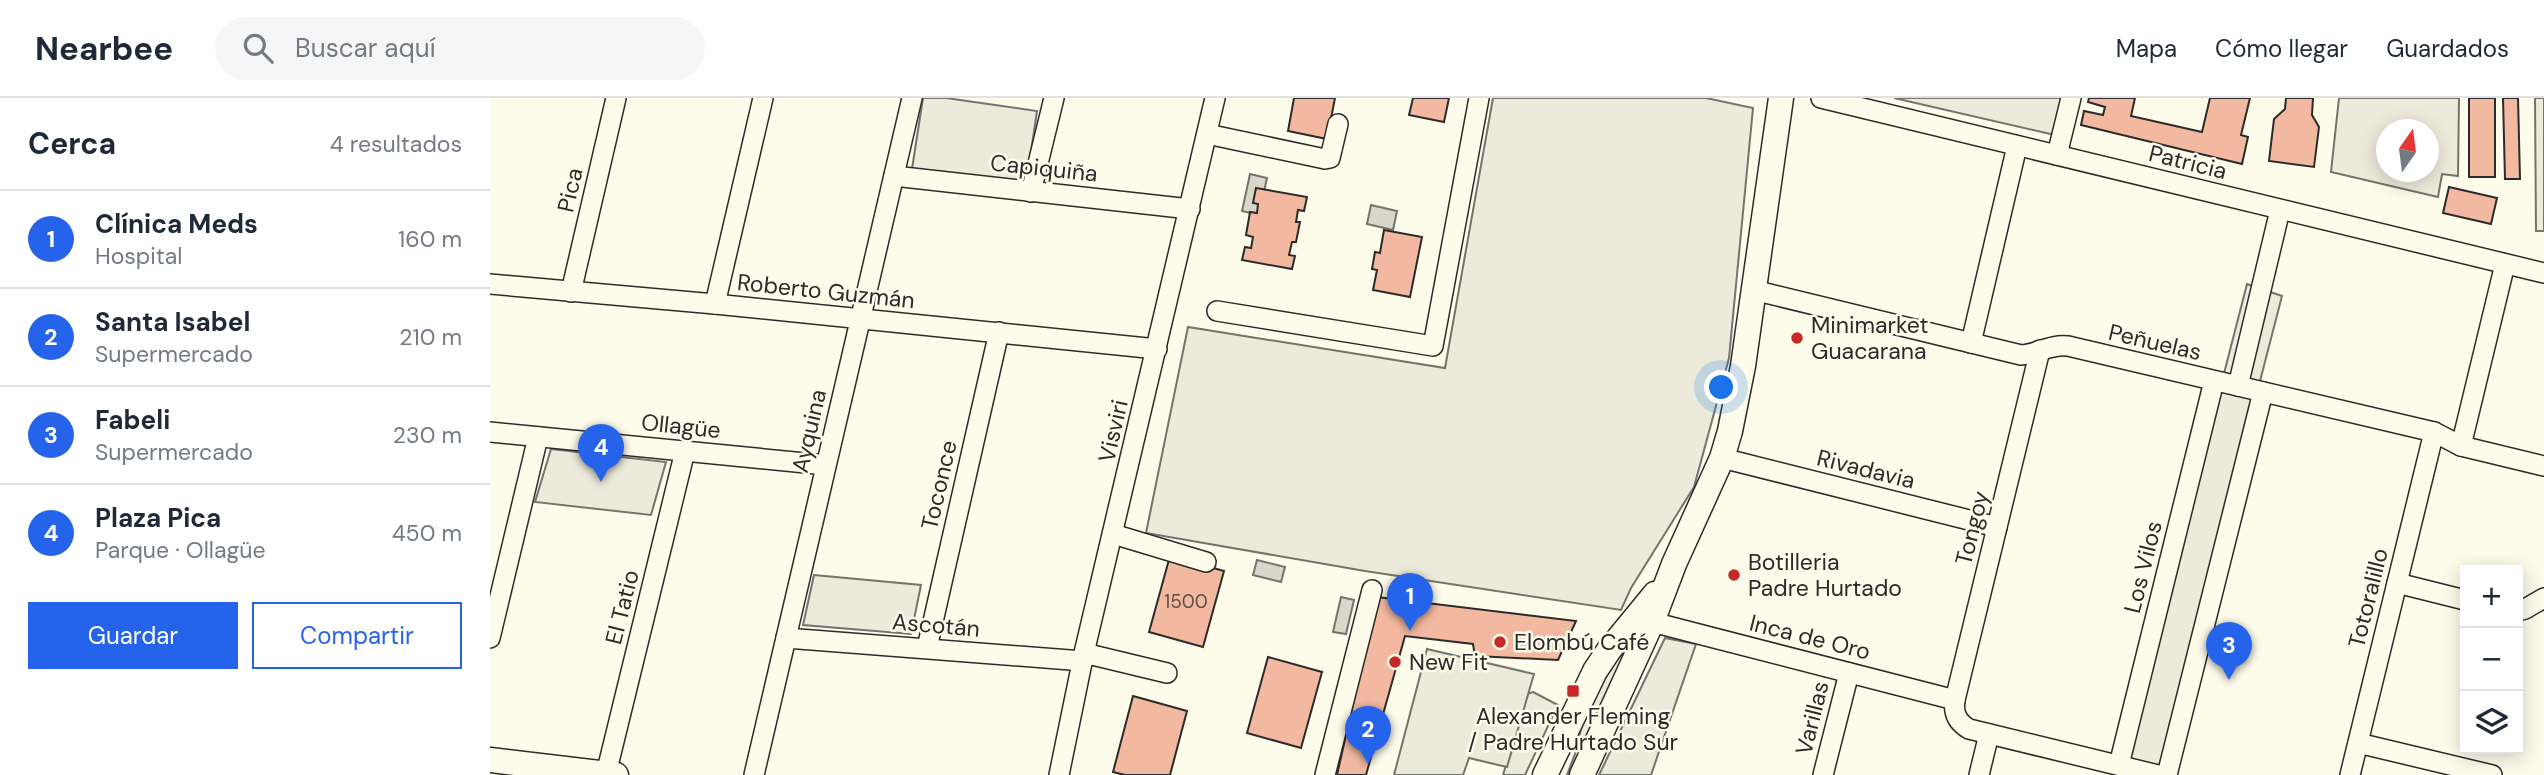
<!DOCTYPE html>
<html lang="es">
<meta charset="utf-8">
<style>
body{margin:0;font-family:"DM Sans",sans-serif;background:#f6f6f7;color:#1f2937}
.controls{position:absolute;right:21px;bottom:21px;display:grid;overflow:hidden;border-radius:0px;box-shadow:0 4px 18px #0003}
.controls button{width:63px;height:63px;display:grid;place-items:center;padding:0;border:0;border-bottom:2px solid #e0e1e3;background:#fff;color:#1f2937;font:35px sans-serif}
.compass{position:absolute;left:1886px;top:21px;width:63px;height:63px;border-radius:50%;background:#fff;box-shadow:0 4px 18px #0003;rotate:14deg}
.you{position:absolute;left:1232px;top:290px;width:24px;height:24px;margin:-18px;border:5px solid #fff;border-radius:50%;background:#1a73e8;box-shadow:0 0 0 10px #1a73e833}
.badge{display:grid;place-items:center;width:46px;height:46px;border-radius:50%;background:#2563eb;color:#fff;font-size:23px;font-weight:700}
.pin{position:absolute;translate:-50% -58px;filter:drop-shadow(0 2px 4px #0008)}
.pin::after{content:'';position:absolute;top:37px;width:24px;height:21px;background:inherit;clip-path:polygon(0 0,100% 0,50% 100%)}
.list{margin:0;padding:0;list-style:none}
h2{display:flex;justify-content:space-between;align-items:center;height:91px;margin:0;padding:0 28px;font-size:30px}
h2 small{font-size:23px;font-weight:400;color:#747a83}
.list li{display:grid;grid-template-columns:46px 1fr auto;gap:21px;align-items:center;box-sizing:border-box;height:98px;padding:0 28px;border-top:2px solid #e0e1e3}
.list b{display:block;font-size:26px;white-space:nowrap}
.list p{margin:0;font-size:23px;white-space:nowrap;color:#747a83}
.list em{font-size:23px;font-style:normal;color:#747a83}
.actions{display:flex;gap:14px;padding:21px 28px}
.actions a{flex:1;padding:16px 0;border:2px solid #2563eb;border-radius:0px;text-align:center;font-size:24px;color:#2563eb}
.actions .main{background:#2563eb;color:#fff}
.icon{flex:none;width:38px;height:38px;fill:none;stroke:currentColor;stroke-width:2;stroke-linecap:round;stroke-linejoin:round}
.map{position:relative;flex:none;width:2054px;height:677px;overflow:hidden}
header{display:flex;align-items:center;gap:42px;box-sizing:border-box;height:98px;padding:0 35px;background:#fff;border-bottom:2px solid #e0e1e3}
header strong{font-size:33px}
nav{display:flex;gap:38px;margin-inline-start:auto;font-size:24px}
.search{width:490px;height:63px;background:#f6f6f7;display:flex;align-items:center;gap:18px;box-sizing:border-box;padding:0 24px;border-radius:38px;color:#747a83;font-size:26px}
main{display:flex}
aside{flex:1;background:#fff}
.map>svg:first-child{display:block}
</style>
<header>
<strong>Nearbee</strong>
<div class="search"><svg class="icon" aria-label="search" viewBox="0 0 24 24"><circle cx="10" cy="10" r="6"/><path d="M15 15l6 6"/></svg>Buscar aquí</div>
<nav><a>Mapa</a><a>Cómo llegar</a><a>Guardados</a></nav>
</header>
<main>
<aside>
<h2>Cerca<small>4 resultados</small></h2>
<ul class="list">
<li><span class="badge">1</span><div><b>Clínica Meds</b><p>Hospital</p></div><em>160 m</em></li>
<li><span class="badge">2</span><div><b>Santa Isabel</b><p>Supermercado</p></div><em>210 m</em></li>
<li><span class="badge">3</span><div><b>Fabeli</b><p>Supermercado</p></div><em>230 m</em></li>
<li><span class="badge">4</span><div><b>Plaza Pica</b><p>Parque · Ollagüe</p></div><em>450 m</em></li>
</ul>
<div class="actions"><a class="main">Guardar</a><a>Compartir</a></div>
</aside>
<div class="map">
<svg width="2054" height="677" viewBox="0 0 2054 677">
<rect width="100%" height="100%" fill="#fdfbea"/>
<g fill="#ecebdb" stroke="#74746e" stroke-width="2" fill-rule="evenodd">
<polygon points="433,0 456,0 547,13 536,88 422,71"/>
<polygon points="1003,0 1216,0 1263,10 1239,260 1204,389 1141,490 1131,512 875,473 656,435 698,229 955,270"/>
<polygon points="1404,0 1574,0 1565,37"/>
<path d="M1849,0H1969L1968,78L1952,76L1948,99L1841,74ZM1896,32H1938V74H1896Z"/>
<polygon points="2045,0 2054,0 2054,133 2046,133"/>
<polygon points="1757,186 1792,198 1670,670 1634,664"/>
<polygon points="61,351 176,364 161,417 45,404"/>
<polygon points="324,477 431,487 421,536 313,527"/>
<polygon points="1147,531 1080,677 1077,677 1085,656 1096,609"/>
<polygon points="1175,540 1206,546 1161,677 1109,677"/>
<polygon points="1043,594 1068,607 1035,677 1013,677 1037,596"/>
</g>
<polygon fill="#eceadb" stroke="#74746e" stroke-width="2" points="937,551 1044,576 1017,669 979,660 973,677 904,677"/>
<g fill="#d8d7c9" stroke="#74746e" stroke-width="2">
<polygon points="760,76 777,80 769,117 752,113"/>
<polygon points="881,107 907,113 903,132 877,126"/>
<polygon points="767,462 795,469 791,484 763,477"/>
<polygon points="851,499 864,502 856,536 843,534"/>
</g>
<g fill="#f2b8a0" stroke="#2b2b2b" stroke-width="2">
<polygon points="804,0 845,0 837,41 798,33"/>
<polygon points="923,0 959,0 954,24 919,17"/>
<polygon points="1599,0 1645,0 1641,18 1712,34 1720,0 1760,0 1751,37 1758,39 1752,66 1591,27 1594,13 1613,17 1615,9 1598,4"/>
<polygon points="1796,0 1823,0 1822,17 1829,29 1824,69 1779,63 1784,21 1795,11"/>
<rect x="1979" y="0" width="26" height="79"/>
<polygon points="2013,0 2028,0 2030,81 2015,81"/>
<polygon points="1959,89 2007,100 2001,126 1953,115"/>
<polygon points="766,90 817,99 814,113 808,112 806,124 810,124 806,144 802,144 799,157 805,158 802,171 752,162 755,149 761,150 763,139 756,137 760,114 767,115 768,106 763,105"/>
<polygon points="894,132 932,139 920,199 883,192 887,172 882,171 885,154 890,155"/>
<polygon points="680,458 734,473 713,549 659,534"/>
<polygon points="887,499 1086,523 1068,562 985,558 983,546 915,538 876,677 847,677"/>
<polygon points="778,559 832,574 811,650 757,635"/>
<polygon points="643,598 697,613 680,677 635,677 623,674"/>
</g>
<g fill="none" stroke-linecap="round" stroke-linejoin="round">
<g stroke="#2b2b2b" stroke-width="22">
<g id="minor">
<polyline points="1331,0 2054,175"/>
<polyline points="717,36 835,61 840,60 848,26"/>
<polyline points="1567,57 1581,0"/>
<polyline points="404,78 700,111"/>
<polyline points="541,94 564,0"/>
<polyline points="0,186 225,206 667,251"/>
<path d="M1263,192L1531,257C1548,256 1560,246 1578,248L1944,334L1971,348L2054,368"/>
<polyline points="81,194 126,0"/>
<polyline points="225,206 273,0"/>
<polyline points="727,213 943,248 989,0"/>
<polyline points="1481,245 1527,48"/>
<path d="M1550,252L1465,602C1463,615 1467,624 1479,631L1668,677"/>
<polyline points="1748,288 1790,112"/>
<polyline points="0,334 336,367"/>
<polyline points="1971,348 2015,166"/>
<polyline points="1232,360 1507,429"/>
<polyline points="623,436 716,464"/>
<polyline points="1907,485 1975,502"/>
<polyline points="2028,513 2035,511 2054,500"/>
<polyline points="1162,524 1465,602"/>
<polyline points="0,540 48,339"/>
<polyline points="296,540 593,563"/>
<polyline points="437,550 509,234"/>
<polyline points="594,555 677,575"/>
<polyline points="1868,645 2002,677"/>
<polyline points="1629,667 1724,283"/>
<polyline points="116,676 195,353"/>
<polyline points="264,677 422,0"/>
<polyline points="569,677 594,555 725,0"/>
<polyline points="835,677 882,492"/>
<polyline points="1333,677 1359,575"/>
<polyline points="1489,677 1499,636"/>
<polyline points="1677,677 1773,294"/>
<polyline points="1860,677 1944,334"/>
</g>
</g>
<g stroke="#2b2b2b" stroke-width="27">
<g id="major">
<polyline points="0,662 126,677"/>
<polyline points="1055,677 1105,573 1119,552 1165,496"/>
<polyline points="1092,677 1162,524 1184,466 1232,360 1240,333 1253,268 1291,0"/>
</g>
</g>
<use href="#minor" stroke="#fdfbea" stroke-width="19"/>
<use href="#major" stroke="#fdfbea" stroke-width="24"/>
</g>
<g fill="#c62828" stroke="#fdfbea" stroke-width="2.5">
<circle cx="1307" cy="240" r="7"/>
<circle cx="1244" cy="477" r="7"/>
<circle cx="1010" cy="544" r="7"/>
<circle cx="905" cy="564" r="7"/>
<rect x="1076" y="586" width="14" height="14" rx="3.5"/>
</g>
<g text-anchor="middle" stroke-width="5" stroke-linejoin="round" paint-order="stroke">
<g font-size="19" fill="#5d4e48">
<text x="696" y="510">1500</text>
</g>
<g font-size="23" fill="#2b2b2b" stroke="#fdfbea">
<text transform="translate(1698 64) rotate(14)" y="8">Patricia</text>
<text transform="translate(554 70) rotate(6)" y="8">Capiquiña</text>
<text transform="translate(80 92) rotate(-77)" y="8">Pica</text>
<text transform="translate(336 193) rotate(6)" y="8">Roberto Guzmán</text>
<text transform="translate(1665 244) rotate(13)" y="8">Peñuelas</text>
<text transform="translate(191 328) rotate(6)" y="8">Ollagüe</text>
<text transform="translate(319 333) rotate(-77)" y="8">Ayquina</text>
<text transform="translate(623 333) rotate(-77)" y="8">Visviri</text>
<text transform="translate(1376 371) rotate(14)" y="8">Rivadavia</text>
<text transform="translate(449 387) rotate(-77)" y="8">Toconce</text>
<text transform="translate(1482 430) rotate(-76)" y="8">Tongoy</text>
<text transform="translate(1653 469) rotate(-76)" y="8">Los Vilos</text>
<text transform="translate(1878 500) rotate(-76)" y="8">Totoralillo</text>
<text transform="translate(132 509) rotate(-76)" y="8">El Tatio</text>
<text transform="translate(446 527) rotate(5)" y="8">Ascotán</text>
<text transform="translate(1320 539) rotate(14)" y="8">Inca de Oro</text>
<text transform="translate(1322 620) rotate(-76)" y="8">Varillas</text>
</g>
<g font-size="23" fill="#2b2b2b" stroke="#fdfbea" text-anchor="start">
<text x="1321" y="235">Minimarket<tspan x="1321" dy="26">Guacarana</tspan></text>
<text x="1258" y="472">Botilleria<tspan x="1258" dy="26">Padre Hurtado</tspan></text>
<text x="1024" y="552">Elombú Café</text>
<text x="919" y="572">New Fit</text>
<text x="1083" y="626" text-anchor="middle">Alexander Fleming<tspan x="1083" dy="26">/ Padre Hurtado Sur</tspan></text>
</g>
</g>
</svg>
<div class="controls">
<button>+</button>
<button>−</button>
<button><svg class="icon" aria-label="layers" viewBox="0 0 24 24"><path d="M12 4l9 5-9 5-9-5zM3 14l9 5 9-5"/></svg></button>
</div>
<svg class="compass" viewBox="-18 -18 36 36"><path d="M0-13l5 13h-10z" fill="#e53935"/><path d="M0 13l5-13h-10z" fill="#747a83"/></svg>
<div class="you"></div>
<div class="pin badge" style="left:920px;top:533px">1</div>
<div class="pin badge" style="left:878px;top:666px">2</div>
<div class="pin badge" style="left:1739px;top:582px">3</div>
<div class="pin badge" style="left:111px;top:384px">4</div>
</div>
</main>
